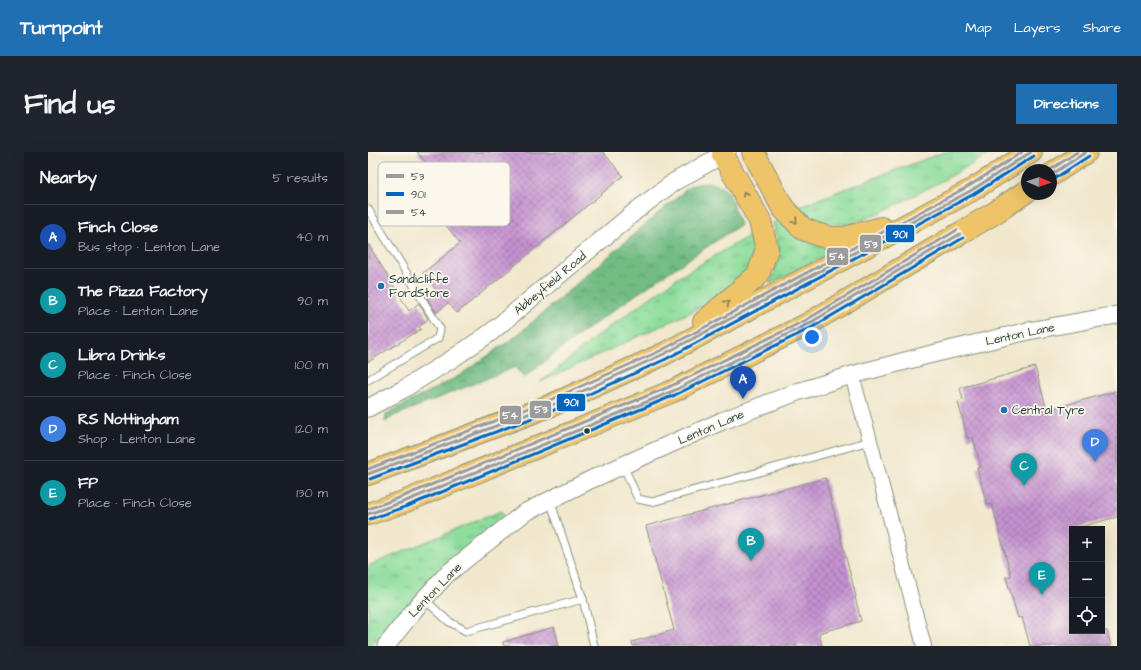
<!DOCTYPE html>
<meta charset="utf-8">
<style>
body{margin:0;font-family:"Architects Daughter",sans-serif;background:#20242c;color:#f1f3f6}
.controls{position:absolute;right:12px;bottom:12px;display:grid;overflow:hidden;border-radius:0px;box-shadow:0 4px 16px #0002}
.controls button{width:36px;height:36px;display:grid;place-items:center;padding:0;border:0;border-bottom:1px solid #363941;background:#171b24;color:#f1f3f6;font:20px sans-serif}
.compass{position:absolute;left:653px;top:12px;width:36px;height:36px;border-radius:50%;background:#171b24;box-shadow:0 4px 16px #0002;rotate:92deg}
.you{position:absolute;left:444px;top:185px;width:14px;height:14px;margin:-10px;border:3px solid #fff;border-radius:50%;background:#1a73e8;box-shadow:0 0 0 6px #1a73e833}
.badge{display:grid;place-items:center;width:26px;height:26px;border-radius:50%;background:#1f6fb2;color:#fff;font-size:13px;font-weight:700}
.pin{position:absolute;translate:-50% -33px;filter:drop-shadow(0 1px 2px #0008)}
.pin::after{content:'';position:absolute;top:21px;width:14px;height:12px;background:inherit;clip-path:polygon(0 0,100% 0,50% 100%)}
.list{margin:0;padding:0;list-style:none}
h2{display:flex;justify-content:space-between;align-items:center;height:52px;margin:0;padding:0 16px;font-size:17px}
h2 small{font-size:13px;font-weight:400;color:#9ea1a6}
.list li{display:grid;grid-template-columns:26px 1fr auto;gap:12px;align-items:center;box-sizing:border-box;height:64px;padding:0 16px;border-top:1px solid #363941}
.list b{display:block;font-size:15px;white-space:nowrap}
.list p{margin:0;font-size:13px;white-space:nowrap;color:#9ea1a6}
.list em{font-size:13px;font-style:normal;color:#9ea1a6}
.icon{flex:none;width:22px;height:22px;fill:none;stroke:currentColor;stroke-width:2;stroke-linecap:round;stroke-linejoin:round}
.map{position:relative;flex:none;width:749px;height:494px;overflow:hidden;border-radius:0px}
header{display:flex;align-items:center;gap:24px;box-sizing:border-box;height:56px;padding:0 20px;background:#1f6fb2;color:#fff}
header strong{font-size:19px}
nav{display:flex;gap:22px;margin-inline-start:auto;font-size:14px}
.intro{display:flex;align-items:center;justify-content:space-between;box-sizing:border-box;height:96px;padding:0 24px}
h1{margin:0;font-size:28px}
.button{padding:10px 18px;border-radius:0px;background:#1f6fb2;color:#fff;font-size:14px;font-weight:700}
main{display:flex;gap:24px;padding:0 24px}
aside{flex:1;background:#171b24;border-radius:0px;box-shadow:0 4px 16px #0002}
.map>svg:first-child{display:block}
</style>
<header>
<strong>Turnpoint</strong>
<nav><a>Map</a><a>Layers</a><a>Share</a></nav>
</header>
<div class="intro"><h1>Find us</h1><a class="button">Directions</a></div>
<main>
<aside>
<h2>Nearby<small>5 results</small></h2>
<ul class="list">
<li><span class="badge" style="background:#1a4fb4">A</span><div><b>Finch Close</b><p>Bus stop · Lenton Lane</p></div><em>40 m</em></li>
<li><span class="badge" style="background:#0f9aa8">B</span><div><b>The Pizza Factory</b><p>Place · Lenton Lane</p></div><em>90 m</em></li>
<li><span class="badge" style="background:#0f9aa8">C</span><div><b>Libra Drinks</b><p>Place · Finch Close</p></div><em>100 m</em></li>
<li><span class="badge" style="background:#3f7fe0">D</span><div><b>RS Nottingham</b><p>Shop · Lenton Lane</p></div><em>120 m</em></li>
<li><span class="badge" style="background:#0f9aa8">E</span><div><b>FP</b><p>Place · Finch Close</p></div><em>130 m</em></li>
</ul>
</aside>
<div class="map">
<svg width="749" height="494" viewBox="0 0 749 494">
<defs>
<pattern id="grass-tufts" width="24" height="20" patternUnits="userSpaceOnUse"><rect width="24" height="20" fill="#8ddd9c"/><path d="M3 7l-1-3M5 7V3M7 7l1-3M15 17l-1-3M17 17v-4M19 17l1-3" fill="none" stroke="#73b480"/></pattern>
<pattern id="forest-crowns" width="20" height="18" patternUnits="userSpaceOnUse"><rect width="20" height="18" fill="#72bc84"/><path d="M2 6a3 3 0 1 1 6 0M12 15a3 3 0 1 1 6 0" fill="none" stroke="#5d9a6d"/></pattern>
<pattern id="building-cross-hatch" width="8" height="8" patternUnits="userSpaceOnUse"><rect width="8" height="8" fill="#c591d0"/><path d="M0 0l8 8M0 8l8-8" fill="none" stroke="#9f78aa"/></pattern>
</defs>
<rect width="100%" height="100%" fill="#fbf7ec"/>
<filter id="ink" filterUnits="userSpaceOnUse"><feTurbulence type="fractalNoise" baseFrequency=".025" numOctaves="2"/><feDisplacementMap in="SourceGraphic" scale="8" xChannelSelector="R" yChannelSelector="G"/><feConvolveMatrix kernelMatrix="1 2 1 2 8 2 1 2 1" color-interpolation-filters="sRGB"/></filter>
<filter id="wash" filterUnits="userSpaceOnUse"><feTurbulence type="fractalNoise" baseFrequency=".012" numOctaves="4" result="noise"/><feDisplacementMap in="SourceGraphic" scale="16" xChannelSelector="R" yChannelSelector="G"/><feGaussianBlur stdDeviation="0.9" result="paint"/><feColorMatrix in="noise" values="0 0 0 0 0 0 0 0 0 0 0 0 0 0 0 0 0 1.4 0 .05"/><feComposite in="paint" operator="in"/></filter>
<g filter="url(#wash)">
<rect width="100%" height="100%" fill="#f0e7cc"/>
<g fill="url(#grass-tufts)" stroke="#568d68">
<polygon points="576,0 625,0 572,30 508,63 483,72 463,72 443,66 429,56 437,52"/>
<polygon points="413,66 473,96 402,132 407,119 411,95 405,71"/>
<polygon points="384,82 387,97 386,109 362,142 172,230 183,222 229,184 311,125"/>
<polygon points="133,359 138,368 83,407 2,494 0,494 0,414"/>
</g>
<path fill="url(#forest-crowns)" stroke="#487c5c" d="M339,30L353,34L361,41L372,73C298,122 224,170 156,226L147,215L26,264L17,270L18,262L89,225L147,185L322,34Z"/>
<g id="blocks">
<g fill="url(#building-cross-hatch)">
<polygon points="49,0 235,0 255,24 89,161 80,151 68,161 59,145 68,137 55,121 92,91 61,52 80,37"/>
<polygon points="0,92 41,159 51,151 60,167 51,175 53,177 0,210"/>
<polygon points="667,215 679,258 749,239 749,365 704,377 704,479 739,479 743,494 662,494 654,465 650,466 638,425 643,424 624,352 619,353 609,316 613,315 605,285 600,287 590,250 595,248 592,236"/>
<polygon points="457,326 488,444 487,445 493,469 451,481 454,494 265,494 264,490 306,478 278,374"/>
<polygon points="186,475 191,494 136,494 135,490"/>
</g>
</g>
</g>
<g filter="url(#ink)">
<use href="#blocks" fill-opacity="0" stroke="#889280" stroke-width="1"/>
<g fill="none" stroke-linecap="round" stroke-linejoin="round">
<g stroke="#889280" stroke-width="9">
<g id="service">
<polyline points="0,57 72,177 70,186 0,228"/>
<polyline points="255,313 270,347 284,350 502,289"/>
<polyline points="182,348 215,447 226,494"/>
<polyline points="56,447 80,469 98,479 215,447"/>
</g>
</g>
<g stroke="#889280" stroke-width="16">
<polyline id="minor" points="484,223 502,289 556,494"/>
</g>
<g stroke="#889280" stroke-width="19">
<g id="tertiary">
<polyline points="0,256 34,238 84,207 122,181 269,58 306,30 359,0"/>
<polyline points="18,494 47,457 79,422 156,361 222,328 354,269 429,240 484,223 560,203 660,179 749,163"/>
</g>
</g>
<g stroke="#889280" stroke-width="24">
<g id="trunk">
<polyline points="385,0 415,56 435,77 451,83 463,86 476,86 513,76"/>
<polyline points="683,23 718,0"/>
<polyline points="336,170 390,123 399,97 392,69 355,3"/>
<polyline points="0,322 184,253 296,202 604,38 663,0"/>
<polyline points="0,362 38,349 305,239 440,172 628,60 659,39"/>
</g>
</g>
<use href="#service" stroke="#fff" stroke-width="7"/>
<use href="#minor" stroke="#fff" stroke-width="14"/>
<use href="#tertiary" stroke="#fff" stroke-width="17"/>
<use href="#trunk" stroke="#efc469" stroke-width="22"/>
<g stroke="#fbf7ec" stroke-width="6">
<g id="bus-1">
<polyline points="683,23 718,0"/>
<polyline points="0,322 184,253 296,202 604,38 663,0"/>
<polyline points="0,362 38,349 305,239 440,172 592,82"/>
</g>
</g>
<g stroke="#fbf7ec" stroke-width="6">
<g id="bus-2">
<polyline points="686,27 721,4"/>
<polyline points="2,327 186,258 298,207 606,42 666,4"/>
<polyline points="2,367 40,354 307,243 443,176 595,86"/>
</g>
</g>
<g stroke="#fbf7ec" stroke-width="6">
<g id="bus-3">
<polyline points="682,18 709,0"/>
<polyline points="0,317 182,248 294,198 601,34 654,0"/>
<polyline points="0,357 36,344 303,234 438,168 589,78"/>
</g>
</g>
<use href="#bus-1" stroke="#9b9b9b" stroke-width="3"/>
<use href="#bus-2" stroke="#0065bd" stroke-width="3"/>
<use href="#bus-3" stroke="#9b9b9b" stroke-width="3"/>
</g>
<defs><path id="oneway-chevron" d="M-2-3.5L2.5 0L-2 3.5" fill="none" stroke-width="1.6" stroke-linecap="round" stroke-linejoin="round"/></defs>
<g stroke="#7d7a4c">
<use href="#oneway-chevron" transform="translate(377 42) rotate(-120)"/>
<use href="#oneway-chevron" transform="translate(427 69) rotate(47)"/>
<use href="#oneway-chevron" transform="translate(359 151) rotate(-39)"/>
</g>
</g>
<g fill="#1f6fb2" stroke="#fbf7ec" stroke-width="1.5">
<circle cx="13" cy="134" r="4"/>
<circle cx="636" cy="258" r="4"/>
</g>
<circle fill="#1f3d34" stroke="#fbf7ec" stroke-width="1.5" cx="219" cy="279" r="3.5"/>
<g text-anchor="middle" stroke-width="3.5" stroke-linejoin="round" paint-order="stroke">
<g font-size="12" fill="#1f3d34" stroke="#fbf7ec" text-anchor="start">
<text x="21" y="131">Sandicliffe<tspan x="21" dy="14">FordStore</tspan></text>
<text x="644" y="262">Central Tyre</text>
</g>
<g font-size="12" fill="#1f3d34" stroke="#fbf7ec">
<text transform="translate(182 131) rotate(-40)" y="4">Abbeyfield Road</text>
<text transform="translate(652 182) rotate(-12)" y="4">Lenton Lane</text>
<text transform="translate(343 275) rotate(-23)" y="4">Lenton Lane</text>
<text transform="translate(67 438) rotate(-46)" y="4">Lenton Lane</text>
</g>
</g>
<rect x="10" y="10" width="132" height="64" rx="6" fill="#fbf7ec" stroke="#b9bfb5" stroke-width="1"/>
<rect x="18" y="22" width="18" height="4" fill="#9b9b9b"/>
<rect x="18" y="40" width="18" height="4" fill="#0065bd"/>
<rect x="18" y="58" width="18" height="4" fill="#9b9b9b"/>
<g font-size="11" fill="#1f3d34">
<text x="43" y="28">53</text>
<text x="43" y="46">901</text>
<text x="43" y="64">54</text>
</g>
<g stroke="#fbf7ec" stroke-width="1.5">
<rect x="517" y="72" width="30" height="19" rx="4" fill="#0065bd"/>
<rect x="491" y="82" width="23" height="19" rx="4" fill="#9b9b9b"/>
<rect x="458" y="95" width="23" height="19" rx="4" fill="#9b9b9b"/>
<rect x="188" y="241" width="30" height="19" rx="4" fill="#0065bd"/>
<rect x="161" y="248" width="23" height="19" rx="4" fill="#9b9b9b"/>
<rect x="131" y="253" width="23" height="20" rx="4" fill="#9b9b9b"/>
</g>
<g font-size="11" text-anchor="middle" font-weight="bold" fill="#fff">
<text x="532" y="86">901</text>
<text x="503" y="96">53</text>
<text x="469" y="108">54</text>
<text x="203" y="254">901</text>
<text x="173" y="261">53</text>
<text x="142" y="267">54</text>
</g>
</svg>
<div class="controls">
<button>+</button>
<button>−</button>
<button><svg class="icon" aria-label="locate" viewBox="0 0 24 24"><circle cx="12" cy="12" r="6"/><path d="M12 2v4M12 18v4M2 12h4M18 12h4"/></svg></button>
</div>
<svg class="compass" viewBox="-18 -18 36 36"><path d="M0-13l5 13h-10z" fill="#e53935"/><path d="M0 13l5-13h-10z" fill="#9ea1a6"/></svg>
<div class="you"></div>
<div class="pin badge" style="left:375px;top:247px;background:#1a4fb4">A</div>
<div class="pin badge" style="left:383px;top:409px;background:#0f9aa8">B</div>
<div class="pin badge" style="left:656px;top:334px;background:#0f9aa8">C</div>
<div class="pin badge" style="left:727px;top:310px;background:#3f7fe0">D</div>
<div class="pin badge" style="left:674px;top:443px;background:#0f9aa8">E</div>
</div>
</main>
